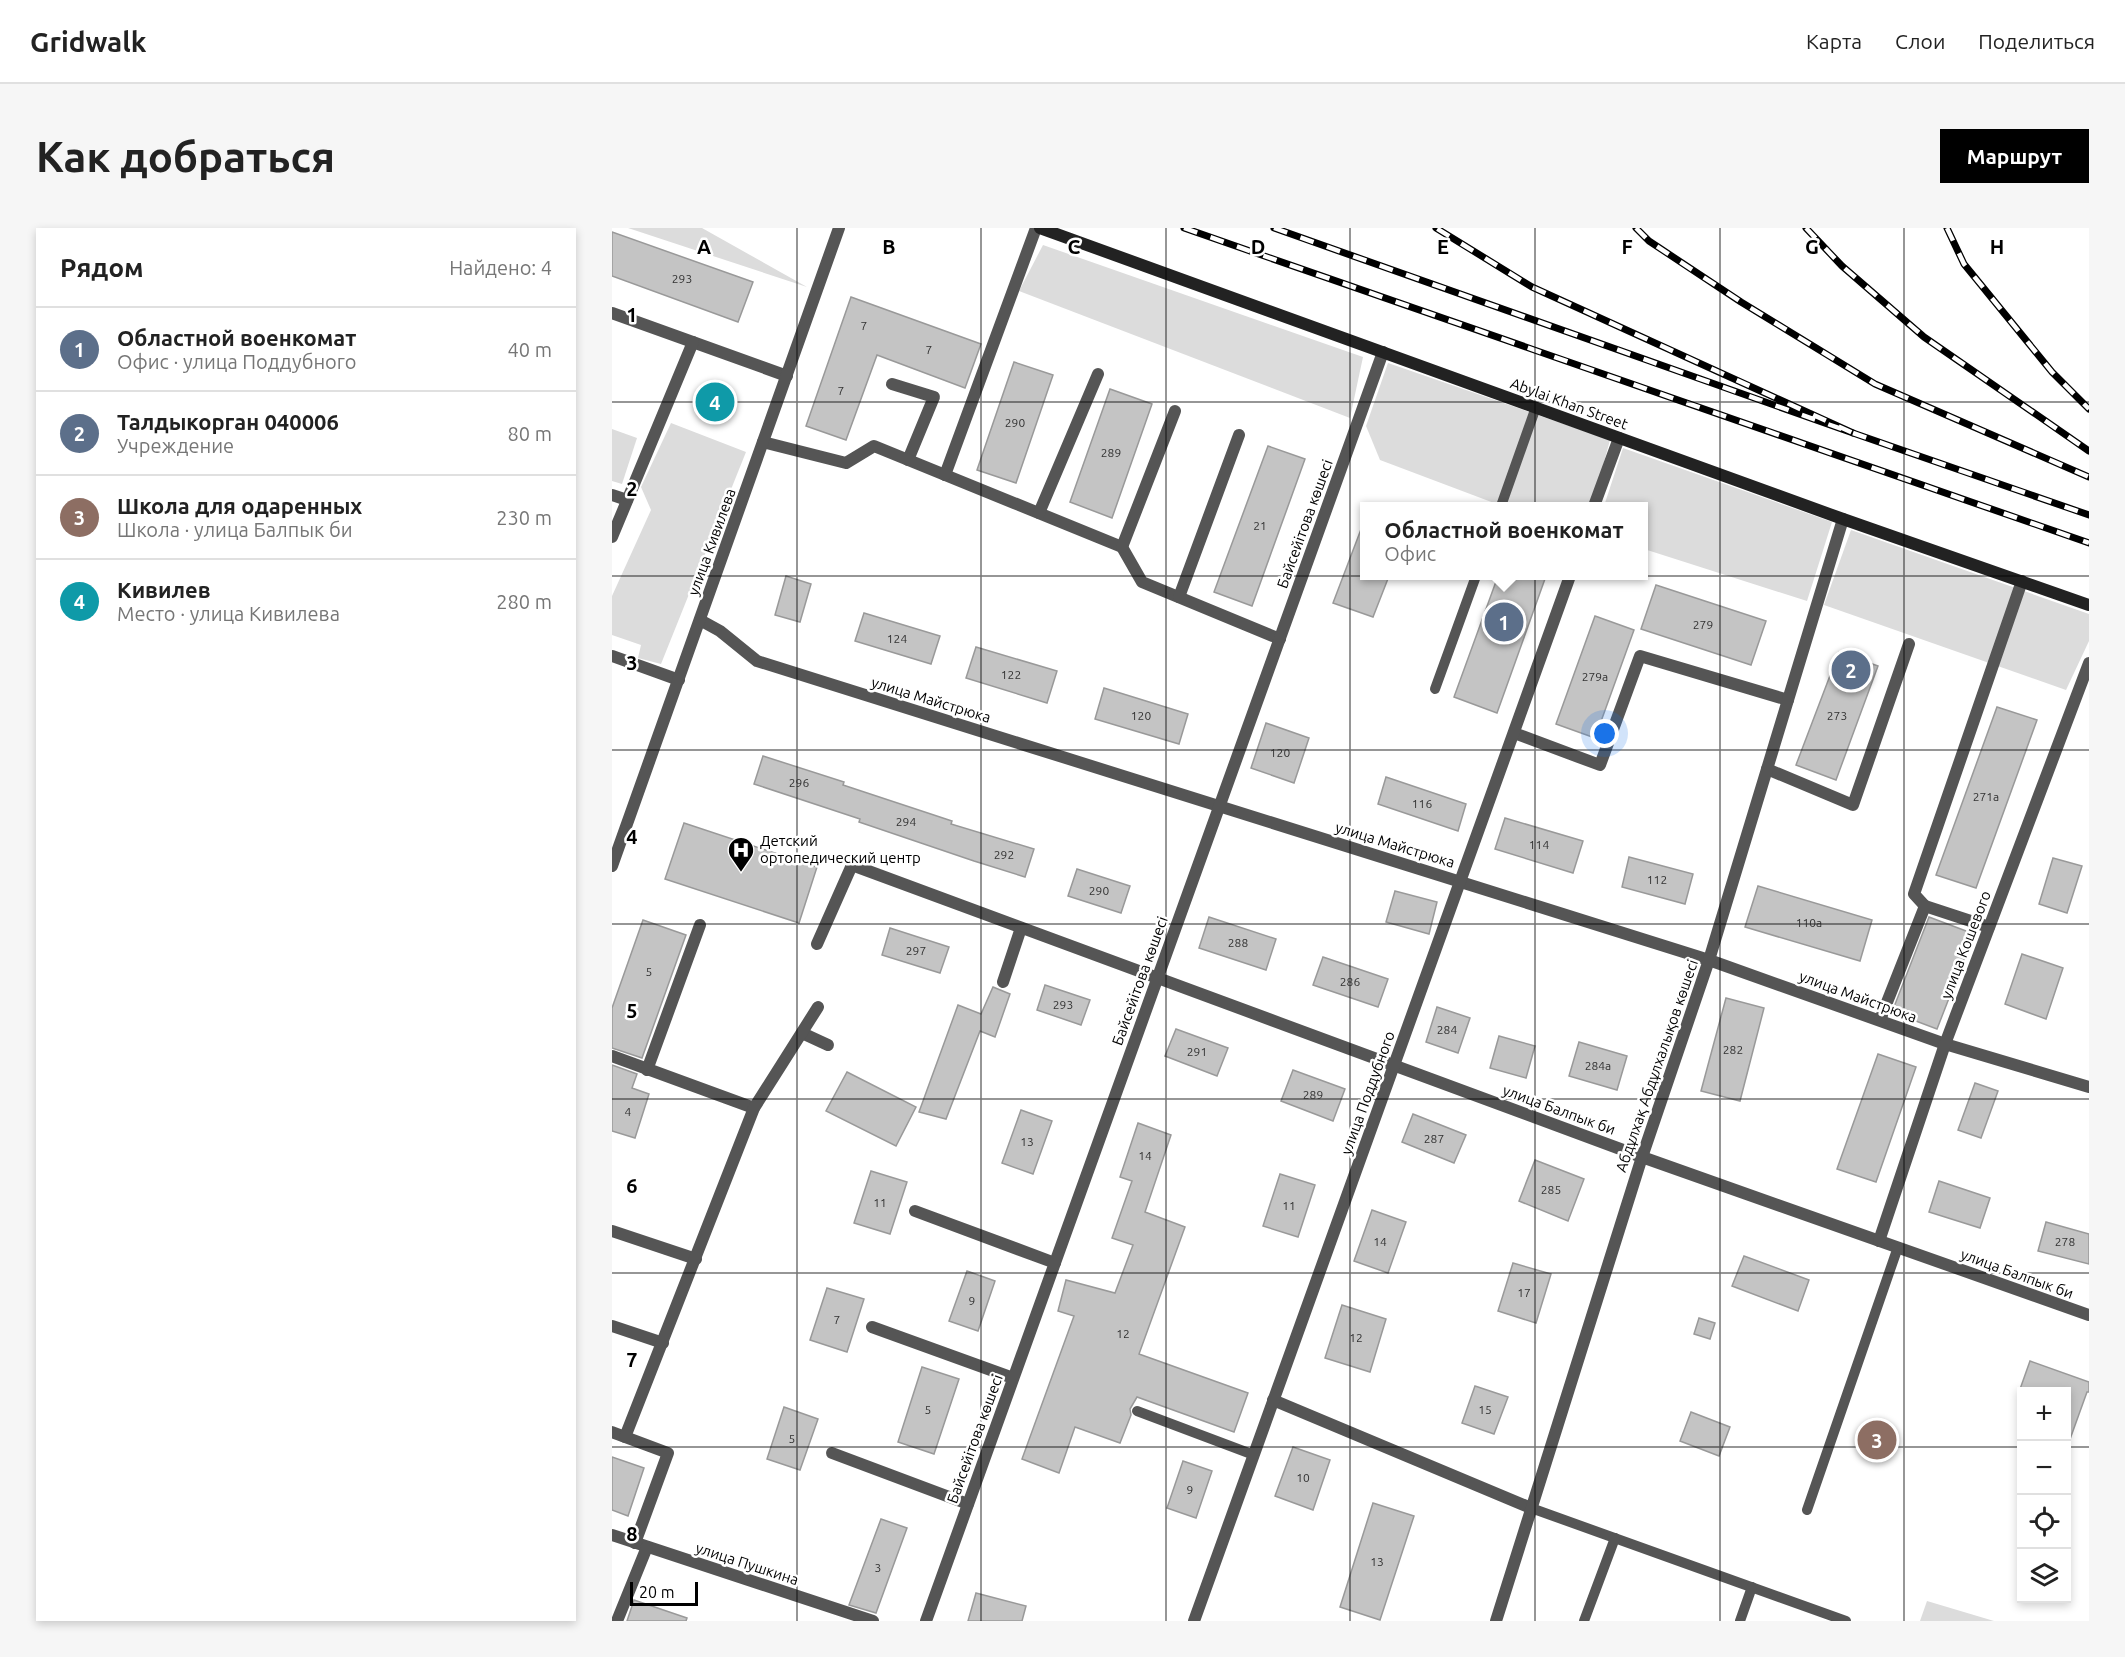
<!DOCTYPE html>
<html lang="ru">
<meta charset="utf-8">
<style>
body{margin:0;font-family:Ubuntu,sans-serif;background:#f6f6f6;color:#222}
.controls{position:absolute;right:18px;bottom:18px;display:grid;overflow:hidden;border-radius:0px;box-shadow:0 3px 9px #0003}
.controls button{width:54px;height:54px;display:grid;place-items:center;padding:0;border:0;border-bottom:2px solid #e0e0e0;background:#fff;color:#222;font:30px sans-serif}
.scale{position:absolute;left:18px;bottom:15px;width:68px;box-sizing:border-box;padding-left:6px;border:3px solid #000;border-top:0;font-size:16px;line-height:21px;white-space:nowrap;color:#000;-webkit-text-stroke:4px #fff;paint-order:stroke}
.you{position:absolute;left:993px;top:506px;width:21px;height:21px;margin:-15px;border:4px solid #fff;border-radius:50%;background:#1a73e8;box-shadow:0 0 0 9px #1a73e833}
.badge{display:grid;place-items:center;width:39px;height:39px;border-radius:50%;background:#000;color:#fff;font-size:20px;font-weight:700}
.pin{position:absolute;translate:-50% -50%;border:3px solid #fff;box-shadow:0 2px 6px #0006}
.popup{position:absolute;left:748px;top:274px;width:288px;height:78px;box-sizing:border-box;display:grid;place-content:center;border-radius:0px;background:#fff;filter:drop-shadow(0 2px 4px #0005);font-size:20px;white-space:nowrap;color:#767676}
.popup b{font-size:22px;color:#222}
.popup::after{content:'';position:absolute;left:50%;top:100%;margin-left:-12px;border:12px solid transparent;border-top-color:#fff}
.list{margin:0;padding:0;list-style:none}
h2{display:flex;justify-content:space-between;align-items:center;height:78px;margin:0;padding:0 24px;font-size:26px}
h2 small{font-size:20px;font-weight:400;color:#767676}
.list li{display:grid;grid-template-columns:39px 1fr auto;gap:18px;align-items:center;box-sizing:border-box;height:84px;padding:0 24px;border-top:2px solid #e0e0e0}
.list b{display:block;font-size:22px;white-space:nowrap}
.list p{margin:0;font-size:20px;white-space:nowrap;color:#767676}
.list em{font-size:20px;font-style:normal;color:#767676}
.icon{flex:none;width:33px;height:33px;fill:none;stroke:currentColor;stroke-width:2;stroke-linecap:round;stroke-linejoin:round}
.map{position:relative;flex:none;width:1477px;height:1393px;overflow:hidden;border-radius:0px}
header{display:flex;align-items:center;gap:36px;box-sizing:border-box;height:84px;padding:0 30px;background:#fff;border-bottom:2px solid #e0e0e0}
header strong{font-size:28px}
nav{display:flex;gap:33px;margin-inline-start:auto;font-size:21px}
.intro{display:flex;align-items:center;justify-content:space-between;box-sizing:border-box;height:144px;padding:0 36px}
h1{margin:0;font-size:42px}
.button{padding:15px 27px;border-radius:0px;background:#000;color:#fff;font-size:21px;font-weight:700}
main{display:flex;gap:36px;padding:0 36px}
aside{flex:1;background:#fff;border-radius:0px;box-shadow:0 3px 9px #0003}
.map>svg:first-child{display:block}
</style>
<header>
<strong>Gridwalk</strong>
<nav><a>Карта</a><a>Слои</a><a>Поделиться</a></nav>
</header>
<div class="intro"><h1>Как добраться</h1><a class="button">Маршрут</a></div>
<main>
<aside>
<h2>Рядом<small>Найдено: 4</small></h2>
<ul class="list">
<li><span class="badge" style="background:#5c6f8a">1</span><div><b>Областной военкомат</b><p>Офис · улица Поддубного</p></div><em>40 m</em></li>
<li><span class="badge" style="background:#5c6f8a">2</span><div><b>Талдыкорган 040006</b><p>Учреждение</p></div><em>80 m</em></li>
<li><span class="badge" style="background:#8d6e63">3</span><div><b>Школа для одаренных</b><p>Школа · улица Балпык би</p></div><em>230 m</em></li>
<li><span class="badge" style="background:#0f9aa8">4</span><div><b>Кивилев</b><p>Место · улица Кивилева</p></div><em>280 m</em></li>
</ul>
</aside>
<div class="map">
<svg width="1477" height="1393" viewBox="0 0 1477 1393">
<rect width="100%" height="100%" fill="#fff"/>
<g fill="#dcdcdc">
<polygon points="16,0 90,0 195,59"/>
<polygon points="431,17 751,129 738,190 407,63"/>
<polygon points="776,135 998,212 980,278 890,278 768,232 754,198"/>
<polygon points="59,195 134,224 49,436 26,430 29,417 0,407 0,368 39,282 29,259"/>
<polygon points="0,201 25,210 10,256 0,253"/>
<polygon points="1011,220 1220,294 1195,373 1032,321 1032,278 992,278"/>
<polygon points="1239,302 1477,386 1477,413 1454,462 1212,377"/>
<polygon points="1315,1373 1382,1393 1308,1393"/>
</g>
<g fill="#c4c4c4" stroke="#999" stroke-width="1.5">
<polygon points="0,4 141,54 126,94 0,48"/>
<polygon points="239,69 369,116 353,160 265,127 234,212 194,198"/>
<polygon points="402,134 441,147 404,255 365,242"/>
<polygon points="498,161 540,176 500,290 458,274"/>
<polygon points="656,218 693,231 640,378 602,364"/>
<polygon points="751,296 753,297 753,348 777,348 761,389 721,375"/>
<polygon points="174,348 199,356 188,394 163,387"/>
<polygon points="886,348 934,348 885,485 842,469"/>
<polygon points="1044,357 1154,393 1139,437 1029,401"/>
<polygon points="252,385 328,408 319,436 243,413"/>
<polygon points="983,388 1022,402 983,510 944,496"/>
<polygon points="364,419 445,443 435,475 354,450"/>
<polygon points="1227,424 1266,438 1224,552 1184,537"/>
<polygon points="492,460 576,486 567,516 483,491"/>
<polygon points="1385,479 1425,492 1364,660 1324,647"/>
<polygon points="654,495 697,510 682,555 639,540"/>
<polygon points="151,528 232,554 231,557 340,593 339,596 422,621 413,649 362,633 247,594 248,591 142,556"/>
<polygon points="774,549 854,576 846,603 766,576"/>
<polygon points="893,590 971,613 961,645 883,621"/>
<polygon points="72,595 205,639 187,695 53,651"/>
<polygon points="1017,629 1081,646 1073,676 1010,659"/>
<polygon points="1441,630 1470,638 1455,685 1427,676"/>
<polygon points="465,641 518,658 509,685 456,668"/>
<polygon points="1146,658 1260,692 1248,733 1133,699"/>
<polygon points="783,663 825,674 817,706 774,694"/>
<polygon points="597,689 664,711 654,742 587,720"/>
<polygon points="1317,689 1362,706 1325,801 1280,784"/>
<polygon points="31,692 74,707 30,830 0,820 0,780"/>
<polygon points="278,700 337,719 328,745 270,727"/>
<polygon points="1410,726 1451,740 1434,791 1393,776"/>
<polygon points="711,729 776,751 766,779 701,757"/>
<polygon points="433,757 478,772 469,797 425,782"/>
<polygon points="381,759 398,766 383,809 368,803 334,891 307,884 346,777 369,786"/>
<polygon points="1114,770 1152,780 1128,873 1089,863"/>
<polygon points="825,779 858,790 846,825 814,814"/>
<polygon points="564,801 616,820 605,848 553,828"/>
<polygon points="887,808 923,818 914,850 878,840"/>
<polygon points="967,814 1015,828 1005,862 957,848"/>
<polygon points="1266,826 1304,839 1264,954 1225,941"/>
<polygon points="0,837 25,846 20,860 37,866 23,910 0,903"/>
<polygon points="681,842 733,861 721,893 669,873"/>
<polygon points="235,844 304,879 284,918 214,883"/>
<polygon points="1363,855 1386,863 1369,910 1346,902"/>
<polygon points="409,882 440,893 421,946 390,935"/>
<polygon points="801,886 854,907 842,935 790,914"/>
<polygon points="526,895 559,907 533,984 573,999 527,1126 636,1165 622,1204 525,1169 518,1181 519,1187 508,1215 463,1199 447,1245 410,1231 462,1088 446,1083 454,1052 503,1065 521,1017 500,1010 520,953 508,949"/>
<polygon points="923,932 972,951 956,993 907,973"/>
<polygon points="259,943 295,954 278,1006 242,995"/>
<polygon points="668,946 703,957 686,1009 651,998"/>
<polygon points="1327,953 1378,970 1368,1000 1317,984"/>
<polygon points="760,982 794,994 776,1045 742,1033"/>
<polygon points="1434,994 1477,1006 1477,1036 1426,1023"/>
<polygon points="1132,1028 1197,1052 1186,1083 1120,1058"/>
<polygon points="901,1035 939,1046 924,1095 886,1083"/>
<polygon points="355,1043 383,1053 366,1103 337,1093"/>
<polygon points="215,1060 252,1071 235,1124 198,1112"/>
<polygon points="730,1077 774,1091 758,1144 713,1130"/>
<polygon points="1087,1090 1103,1095 1098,1111 1082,1106"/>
<polygon points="1418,1133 1477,1154 1477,1164 1475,1164 1457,1214 1455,1214 1455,1164 1407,1164"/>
<polygon points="310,1139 347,1151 322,1226 286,1214"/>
<polygon points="863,1158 896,1169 882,1206 850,1195"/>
<polygon points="172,1179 206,1191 188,1242 155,1231"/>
<polygon points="1079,1184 1118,1199 1107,1228 1068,1213"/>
<polygon points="681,1219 718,1232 701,1282 663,1268"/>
<polygon points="0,1229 32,1240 16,1288 0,1282"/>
<polygon points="571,1233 600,1243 584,1290 555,1280"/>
<polygon points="761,1275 802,1288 768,1392 728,1379"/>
<polygon points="269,1291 295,1300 264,1385 237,1377"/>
<polygon points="364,1365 414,1378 410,1393 356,1393"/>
<polygon points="22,1372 75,1390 74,1393 15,1393"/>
</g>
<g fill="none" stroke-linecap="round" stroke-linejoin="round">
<g stroke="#555" stroke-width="10">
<polyline points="889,278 924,179"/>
<polyline points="823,461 864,348"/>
<polyline points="525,1183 642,1227"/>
<polyline points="919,1280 1234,1393"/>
<polyline points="1195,1282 1286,1019"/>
<polyline points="972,1393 1003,1310"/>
<polyline points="1128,1393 1140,1359"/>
</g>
<g stroke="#555" stroke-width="12">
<polyline points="0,85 175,148"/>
<polyline points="280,156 322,169 296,232"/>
<polyline points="151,214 234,235 262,218 510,319 530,354 668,411"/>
<polyline points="333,247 424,0"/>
<polyline points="0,267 15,272"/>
<polyline points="982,278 1007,210"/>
<polyline points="427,285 486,146"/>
<polyline points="0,309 81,114"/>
<polyline points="510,319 563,183"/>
<polyline points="567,369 627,207"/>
<polyline points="88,392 108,403 145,433 1097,732 1333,816 1477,859"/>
<polyline points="0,428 67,452"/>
<polyline points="902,505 988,537 1028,428 1176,472"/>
<polyline points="1155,541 1241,577 1297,416"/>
<polyline points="0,638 227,0"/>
<polyline points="1313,678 1377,699"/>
<polyline points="205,716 240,637 1030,929 1477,1087"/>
<polyline points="391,754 409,700"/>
<polyline points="1268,792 1313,678 1302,666 1410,353"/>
<polyline points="190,805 216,817"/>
<polyline points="0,828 142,880"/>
<polyline points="35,842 88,697"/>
<polyline points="303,983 443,1035"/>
<polyline points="0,1003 84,1031"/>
<polyline points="1267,1013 1333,816 1477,435"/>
<polyline points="0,1098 51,1115"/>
<polyline points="260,1099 401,1150"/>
<polyline points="661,1172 919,1280"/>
<polyline points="0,1204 56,1225 23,1315"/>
<polyline points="13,1209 142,880 206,779"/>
<polyline points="220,1225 356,1276"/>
<polyline points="0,1307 261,1393"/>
<polyline points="5,1393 35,1319"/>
<polyline points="314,1393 771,124"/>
<polyline points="582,1393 958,348"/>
<polyline points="884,1393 1030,929 1097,732 1231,291"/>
</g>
<polyline stroke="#222" stroke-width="12" points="428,0 1231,291 1477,377"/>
<g stroke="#000" stroke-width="7">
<g id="rail">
<polyline points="572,0 1477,315"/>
<polyline points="662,0 1241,205 920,59 824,0"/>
<polyline points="1024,0 1037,13 1129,74 1263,156 1477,249"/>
<polyline points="1194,0 1230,38 1312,109 1477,223"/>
<polyline points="1335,0 1352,36 1440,144 1477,181"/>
<polyline points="1241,205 1477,287"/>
</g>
</g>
<use href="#rail" stroke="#fff" stroke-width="4.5" stroke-dasharray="14" stroke-linecap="butt"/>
</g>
<path fill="none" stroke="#000" stroke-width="1.5" stroke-opacity="0.55" d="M185,0V1393M369,0V1393M554,0V1393M738,0V1393M923,0V1393M1108,0V1393M1292,0V1393M0,174H1477M0,348H1477M0,522H1477M0,696H1477M0,871H1477M0,1045H1477M0,1219H1410M1454,1219H1477"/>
<defs>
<g id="hospital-pin" transform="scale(1.35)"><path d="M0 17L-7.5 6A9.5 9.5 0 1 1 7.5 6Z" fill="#000" stroke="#fff"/><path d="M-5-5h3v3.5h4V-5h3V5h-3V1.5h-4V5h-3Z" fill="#fff"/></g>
</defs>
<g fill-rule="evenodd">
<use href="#hospital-pin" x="129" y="622"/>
</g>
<g text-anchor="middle" stroke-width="5" stroke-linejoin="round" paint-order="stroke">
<g font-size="12" fill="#313131">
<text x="70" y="55">293</text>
<text x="252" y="102">7</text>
<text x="317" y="126">7</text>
<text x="229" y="167">7</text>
<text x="403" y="199">290</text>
<text x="499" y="229">289</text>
<text x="648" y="302">21</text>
<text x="1091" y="401">279</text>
<text x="285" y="415">124</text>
<text x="399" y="451">122</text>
<text x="983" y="453">279а</text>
<text x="529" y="492">120</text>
<text x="1225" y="492">273</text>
<text x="668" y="529">120</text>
<text x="187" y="559">296</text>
<text x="1374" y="573">271a</text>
<text x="810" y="580">116</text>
<text x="294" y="598">294</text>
<text x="927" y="621">114</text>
<text x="392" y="631">292</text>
<text x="1045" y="656">112</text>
<text x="487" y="667">290</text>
<text x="1197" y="699">110а</text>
<text x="626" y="719">288</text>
<text x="304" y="727">297</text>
<text x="37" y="748">5</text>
<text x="738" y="758">286</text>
<text x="451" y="781">293</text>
<text x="835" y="806">284</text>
<text x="1121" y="826">282</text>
<text x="585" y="828">291</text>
<text x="986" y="842">284а</text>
<text x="701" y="871">289</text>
<text x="16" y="888">4</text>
<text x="822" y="915">287</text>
<text x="415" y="918">13</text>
<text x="533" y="932">14</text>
<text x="939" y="966">285</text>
<text x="268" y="979">11</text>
<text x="677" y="982">11</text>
<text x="768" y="1018">14</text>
<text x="1453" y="1018">278</text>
<text x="912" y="1069">17</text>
<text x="360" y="1077">9</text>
<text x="225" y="1096">7</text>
<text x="511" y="1110">12</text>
<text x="744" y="1114">12</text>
<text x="316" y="1186">5</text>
<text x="873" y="1186">15</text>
<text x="180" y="1215">5</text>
<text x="691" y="1254">10</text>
<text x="578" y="1266">9</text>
<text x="765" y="1338">13</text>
<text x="266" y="1344">3</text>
</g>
<g font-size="15" fill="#000" stroke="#fff">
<text transform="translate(957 176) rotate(20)" y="5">Abylai Khan Street</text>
<text transform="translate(693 296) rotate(-70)" y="5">Байсейітова көшесі</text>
<text transform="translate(100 314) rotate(-70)" y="5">улица Кивилева</text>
<text transform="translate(319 472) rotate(17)" y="5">улица Майстрюка</text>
<text transform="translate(783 617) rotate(17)" y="5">улица Майстрюка</text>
<text transform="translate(1354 717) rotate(-69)" y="5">улица Кошевого</text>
<text transform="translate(528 753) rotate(-70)" y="5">Байсейітова көшесі</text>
<text transform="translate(1246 769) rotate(20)" y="5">улица Майстрюка</text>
<text transform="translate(1045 838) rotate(-71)" y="5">Абдұлхақ Абдұлхалықов көшесі</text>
<text transform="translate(756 865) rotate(-70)" y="5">улица Поддубного</text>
<text transform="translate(947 882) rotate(20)" y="5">улица Балпык би</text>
<text transform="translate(1405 1046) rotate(20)" y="5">улица Балпык би</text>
<text transform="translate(363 1211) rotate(-70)" y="5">Байсейітова көшесі</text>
<text transform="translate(135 1336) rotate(18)" y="5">улица Пушкина</text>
</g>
<g font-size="15" fill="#000" stroke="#fff" text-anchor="start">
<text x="148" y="618">Детский<tspan x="148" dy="17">ортопедический центр</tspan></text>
</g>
</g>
<g font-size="20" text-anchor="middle" font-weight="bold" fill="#000" stroke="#fff" stroke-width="5" stroke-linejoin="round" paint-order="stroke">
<text x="92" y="26">A</text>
<text x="277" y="26">B</text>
<text x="462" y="26">C</text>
<text x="646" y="26">D</text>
<text x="831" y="26">E</text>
<text x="1015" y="26">F</text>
<text x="1200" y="26">G</text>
<text x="1385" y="26">H</text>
<text x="20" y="94">1</text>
<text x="20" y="268">2</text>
<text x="20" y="442">3</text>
<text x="20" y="616">4</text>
<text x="20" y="790">5</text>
<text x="20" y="965">6</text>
<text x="20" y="1139">7</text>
<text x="20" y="1313">8</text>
</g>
</svg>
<div class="controls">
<button>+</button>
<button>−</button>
<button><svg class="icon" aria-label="locate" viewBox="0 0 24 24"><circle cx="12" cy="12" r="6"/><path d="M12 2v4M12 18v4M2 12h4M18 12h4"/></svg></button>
<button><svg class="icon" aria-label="layers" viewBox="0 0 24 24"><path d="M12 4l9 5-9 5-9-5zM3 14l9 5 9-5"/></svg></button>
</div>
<div class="scale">20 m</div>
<div class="you"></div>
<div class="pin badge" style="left:892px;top:394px;background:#5c6f8a">1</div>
<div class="popup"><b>Областной военкомат</b>Офис</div>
<div class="pin badge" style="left:1239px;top:442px;background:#5c6f8a">2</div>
<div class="pin badge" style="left:1265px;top:1212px;background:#8d6e63">3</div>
<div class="pin badge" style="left:103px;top:174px;background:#0f9aa8">4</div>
</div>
</main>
